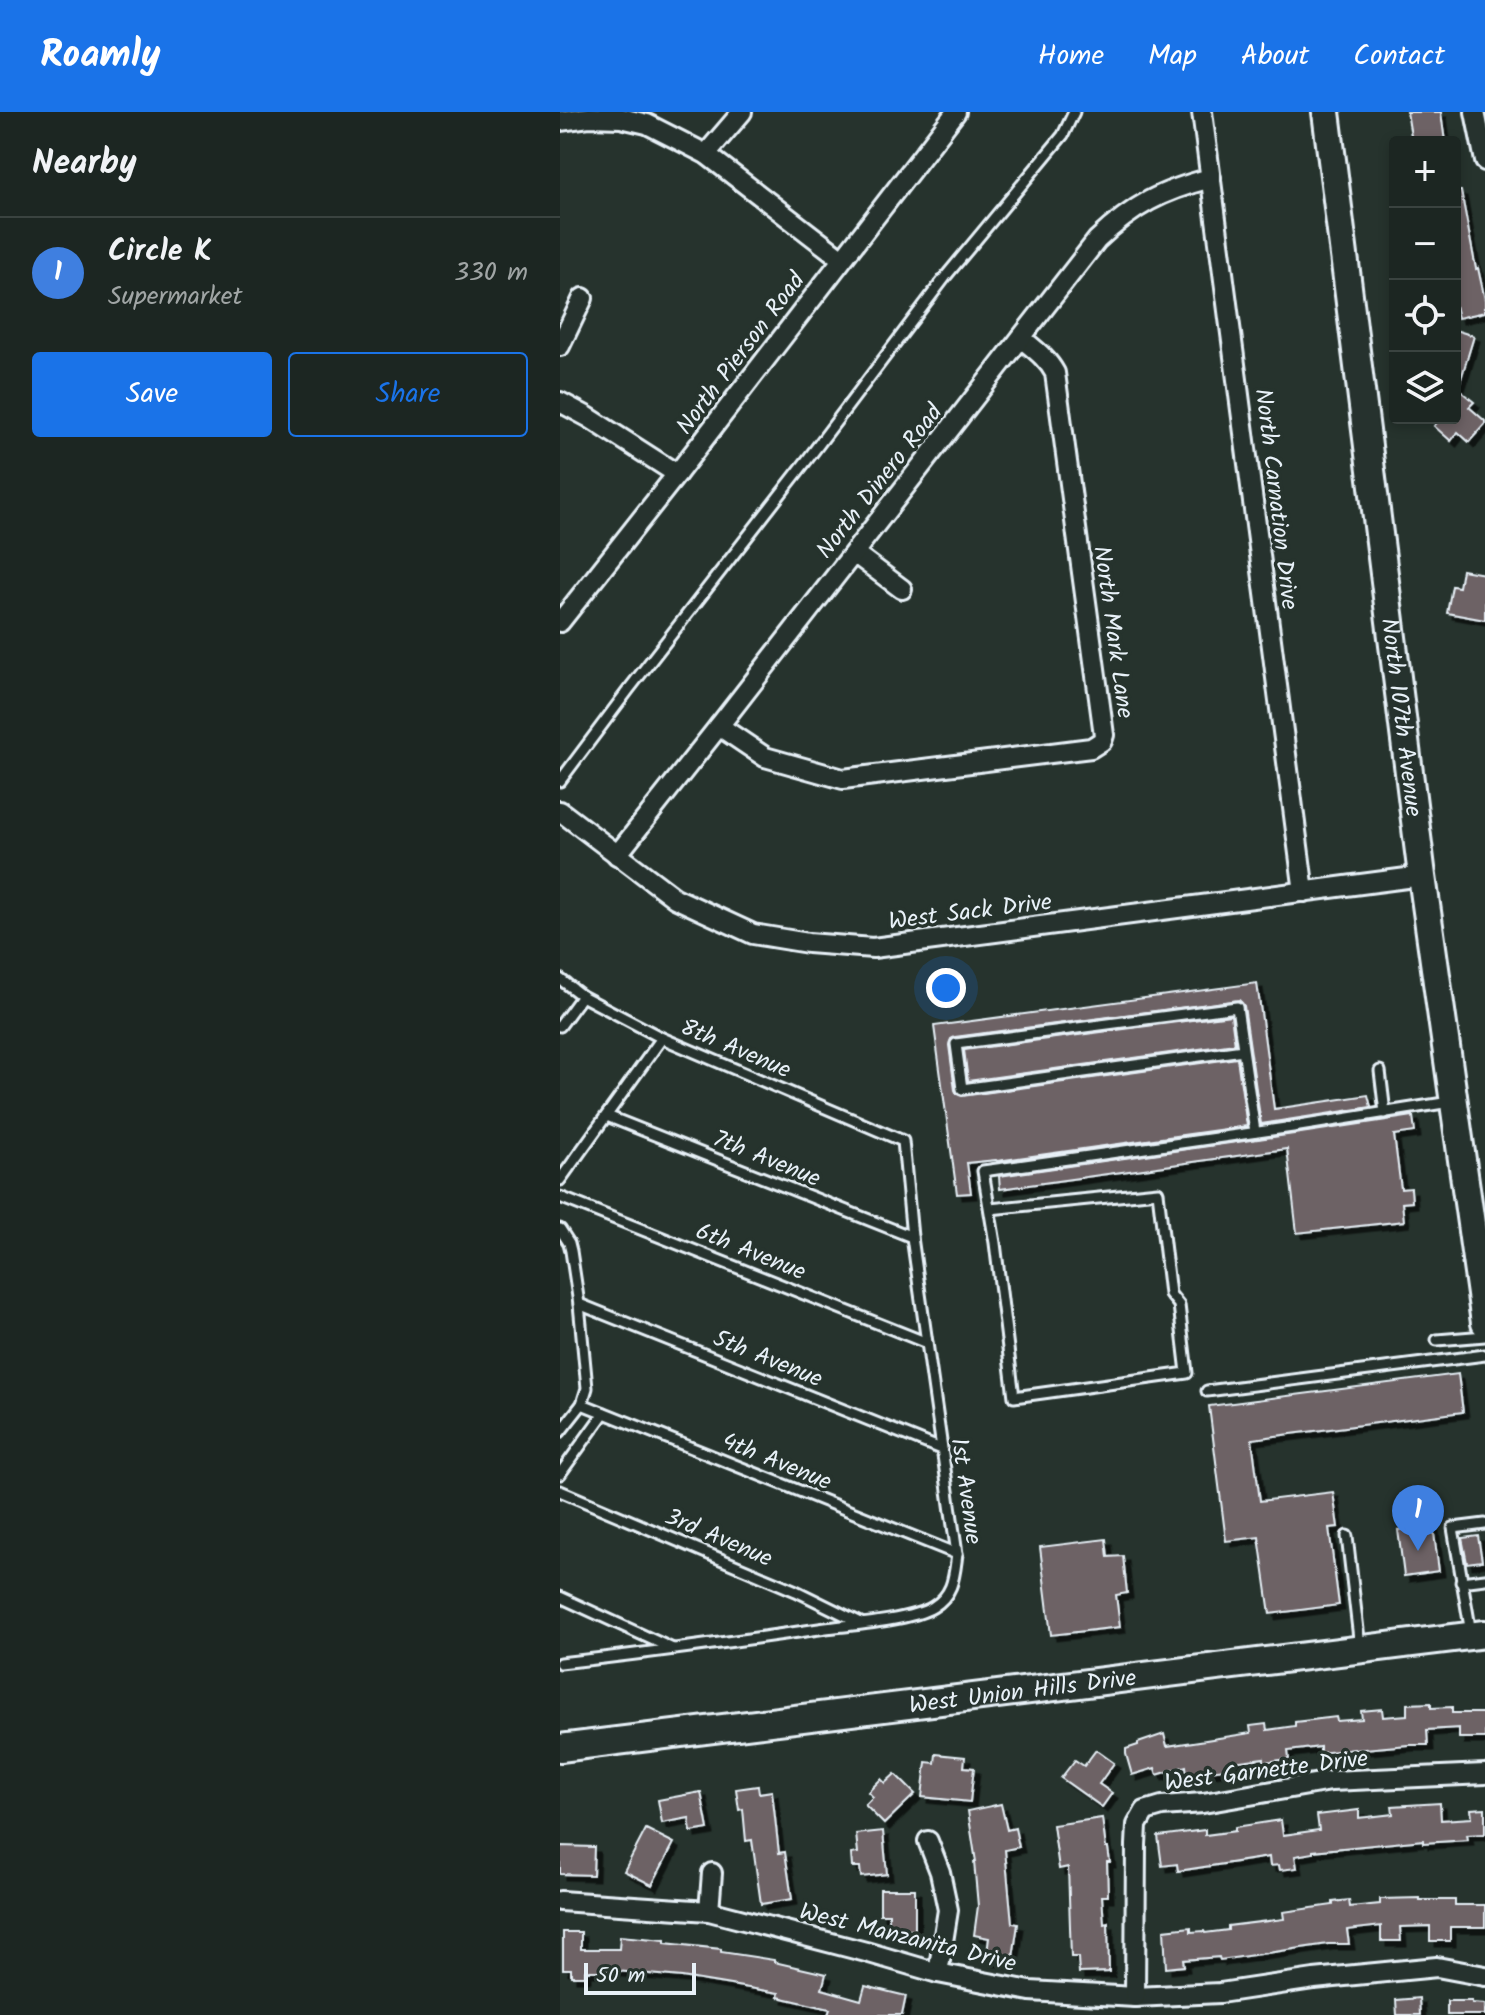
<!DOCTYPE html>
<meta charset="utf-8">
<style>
body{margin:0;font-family:Kalam,sans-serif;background:#29322f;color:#f1f3f6}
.controls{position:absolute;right:24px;top:24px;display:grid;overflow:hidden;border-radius:8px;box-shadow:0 4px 12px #0003}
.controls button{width:72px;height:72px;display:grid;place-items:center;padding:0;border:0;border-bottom:2px solid #3a4340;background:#1c2622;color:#f1f3f6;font:40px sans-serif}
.scale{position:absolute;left:24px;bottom:20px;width:112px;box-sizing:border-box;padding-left:8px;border:4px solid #e8f1f8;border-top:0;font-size:22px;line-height:28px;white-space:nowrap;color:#e8f1f8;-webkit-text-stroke:6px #26332d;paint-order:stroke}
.you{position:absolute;left:386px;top:876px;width:28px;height:28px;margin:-20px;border:6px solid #fff;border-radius:50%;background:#1a73e8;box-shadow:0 0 0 12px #1a73e833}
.badge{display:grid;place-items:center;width:52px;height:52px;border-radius:50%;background:#1a73e8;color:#fff;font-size:26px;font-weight:700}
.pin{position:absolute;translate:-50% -66px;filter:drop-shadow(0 2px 4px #0008)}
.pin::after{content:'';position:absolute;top:42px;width:28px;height:24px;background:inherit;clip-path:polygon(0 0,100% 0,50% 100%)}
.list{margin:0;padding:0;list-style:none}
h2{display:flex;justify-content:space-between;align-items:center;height:104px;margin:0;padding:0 32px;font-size:34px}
h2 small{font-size:26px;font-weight:400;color:#a0a5a5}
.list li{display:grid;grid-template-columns:52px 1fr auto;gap:24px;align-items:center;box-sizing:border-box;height:112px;padding:0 32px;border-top:2px solid #3a4340}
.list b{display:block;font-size:30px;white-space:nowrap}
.list p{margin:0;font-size:26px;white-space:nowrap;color:#a0a5a5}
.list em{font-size:26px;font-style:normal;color:#a0a5a5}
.actions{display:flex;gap:16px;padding:24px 32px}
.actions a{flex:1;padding:18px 0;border:2px solid #1a73e8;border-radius:8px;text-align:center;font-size:28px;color:#1a73e8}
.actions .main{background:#1a73e8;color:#fff}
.icon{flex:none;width:44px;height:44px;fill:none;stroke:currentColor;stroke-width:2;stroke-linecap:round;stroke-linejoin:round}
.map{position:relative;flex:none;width:925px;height:1903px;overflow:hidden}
header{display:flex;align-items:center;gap:48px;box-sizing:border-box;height:112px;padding:0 40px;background:#1a73e8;color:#fff}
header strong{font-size:38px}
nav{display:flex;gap:44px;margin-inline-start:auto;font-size:28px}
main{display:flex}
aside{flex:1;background:#1c2622}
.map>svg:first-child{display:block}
</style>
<header>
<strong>Roamly</strong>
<nav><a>Home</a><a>Map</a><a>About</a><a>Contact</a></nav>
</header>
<main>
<aside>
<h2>Nearby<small></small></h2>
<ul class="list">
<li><span class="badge" style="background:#3f7fe0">1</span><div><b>Circle K</b><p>Supermarket</p></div><em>330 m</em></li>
</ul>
<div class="actions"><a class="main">Save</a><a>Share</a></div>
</aside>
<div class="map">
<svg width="925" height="1903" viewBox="0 0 925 1903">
<defs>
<filter id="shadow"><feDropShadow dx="5.5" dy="5.5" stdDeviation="0" flood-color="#0009"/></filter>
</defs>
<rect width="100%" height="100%" fill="#26332d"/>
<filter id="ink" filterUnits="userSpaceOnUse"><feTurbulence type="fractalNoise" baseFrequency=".0125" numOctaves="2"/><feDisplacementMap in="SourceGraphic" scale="16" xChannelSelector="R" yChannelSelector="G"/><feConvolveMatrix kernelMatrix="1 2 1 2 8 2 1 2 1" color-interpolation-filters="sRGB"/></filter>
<g filter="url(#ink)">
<g fill="#6d6265" stroke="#e8f1f8" stroke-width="2" filter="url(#shadow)">
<polygon points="847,0 881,0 885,30 852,30"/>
<polygon points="895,79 901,79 916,157 918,156 925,188 925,200 898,206 895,193"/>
<polygon points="895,218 914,224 898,277 914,290 909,295 925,309 925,312 909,330 898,320 891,329 874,314 881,306 895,306"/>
<polygon points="902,458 925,462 925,508 887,501 892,474 899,475"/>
<polygon points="697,871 714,997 808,983 811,995 701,1012 684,894 679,888 395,925 391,927 389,933 395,978 397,982 402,984 677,946 687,1014 437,1049 436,1048 407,1051 411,1081 397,1082 374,914"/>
<polygon points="671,903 675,932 408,969 404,938"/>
<polygon points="853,1004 855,1020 834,1023 841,1077 851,1076 852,1090 842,1091 844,1109 737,1121 727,1037 440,1077 439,1064 734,1022"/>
<polygon points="898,1262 903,1300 692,1327 700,1389 773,1380 778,1415 769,1416 779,1493 710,1502 699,1425 666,1429 649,1294"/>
<polygon points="873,1414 879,1459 844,1464 838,1418"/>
<polygon points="918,1424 922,1449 907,1451 902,1426"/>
<polygon points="546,1427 548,1445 563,1444 567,1481 556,1483 560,1515 491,1523 480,1435"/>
<polygon points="871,1591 871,1596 892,1595 892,1601 925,1601 925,1626 899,1626 899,1616 867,1618 868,1633 848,1633 794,1638 794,1637 760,1641 760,1635 728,1639 729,1647 704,1650 704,1646 672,1650 673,1656 627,1662 626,1654 597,1663 595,1656 572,1663 566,1642 566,1637 578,1633 578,1631 604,1622 607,1634 691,1621 690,1614 706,1612 707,1618 735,1614 735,1610 776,1605 777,1609 802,1607 801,1599 822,1597 823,1605 847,1603 847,1592"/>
<polygon points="536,1638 554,1651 539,1672 552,1681 542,1695 501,1666 515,1648 524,1654"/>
<polygon points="376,1642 405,1645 404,1655 414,1656 410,1690 362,1685 366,1650 375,1651"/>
<polygon points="335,1662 355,1682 324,1712 305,1693 313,1685 308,1680 321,1667 325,1671"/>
<polygon points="198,1674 199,1681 212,1679 219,1741 225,1740 232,1787 201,1792 192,1728 186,1729 183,1697 179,1698 176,1677"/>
<polygon points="141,1680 148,1717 131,1720 129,1706 102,1711 98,1688"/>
<polygon points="880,1691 881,1708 912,1706 911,1697 925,1696 925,1722 907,1723 908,1728 863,1731 863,1728 753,1739 753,1741 735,1744 737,1756 720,1758 719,1753 710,1754 709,1745 618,1759 617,1752 602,1754 598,1724 645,1718 645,1723 675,1719 675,1715 721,1708 723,1723 759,1718 757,1703 799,1698 799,1706 833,1702 832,1694"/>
<polygon points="441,1692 447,1718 455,1716 459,1735 445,1738 452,1811 458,1812 452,1852 426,1848 429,1826 414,1823 418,1794 414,1750 416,1750 408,1699"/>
<polygon points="542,1706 546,1736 548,1736 550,1750 547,1750 548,1784 542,1784 544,1812 548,1811 549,1860 519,1861 518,1845 511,1845 508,1755 499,1757 493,1713"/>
<polygon points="86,1717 114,1731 92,1773 64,1759"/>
<polygon points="323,1719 327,1762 301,1765 300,1755 292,1755 291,1742 298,1741 296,1722"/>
<polygon points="0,1734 34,1735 33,1763 0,1762"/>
<polygon points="320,1777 355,1777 355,1818 329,1818 329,1802 320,1802"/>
<polygon points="860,1786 860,1788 895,1788 895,1793 925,1793 925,1815 890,1815 890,1829 870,1829 870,1814 840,1815 841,1829 821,1829 821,1814 787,1818 789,1832 768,1832 660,1848 659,1845 623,1848 624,1854 606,1856 604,1818 631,1815 631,1820 644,1819 645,1821 668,1818 668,1814 724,1807 723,1800 773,1793 773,1790 789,1788 790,1795 820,1792 820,1787"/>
<polygon points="3,1820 21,1820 21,1837 59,1837 60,1824 105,1828 105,1831 161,1837 161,1840 214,1848 214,1850 266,1862 262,1877 301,1888 305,1874 346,1884 342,1903 268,1903 270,1897 218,1885 219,1881 122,1865 56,1859 25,1859 25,1864 11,1864 11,1857 3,1857"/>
<polygon points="859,1886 860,1903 837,1903 836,1888"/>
<polygon points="887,1889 912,1889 912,1891 925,1892 925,1903 887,1903"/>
</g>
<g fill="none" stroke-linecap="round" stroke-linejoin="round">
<g stroke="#e8f1f8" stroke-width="15">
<g id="service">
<polyline points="0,669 69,577 247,348 386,164 503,23 514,0"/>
<path d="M0,867L22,884L102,926L343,1029L352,1125L397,1442C394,1464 394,1482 373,1495C352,1508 292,1513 266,1516C177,1529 89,1541 0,1551"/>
<polyline points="0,914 22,884"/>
<polyline points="683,938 402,977 396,932 677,895 695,1020"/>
<polyline points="820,959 825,1001"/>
<polyline points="47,1004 352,1125"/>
<polyline points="0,1068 102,926"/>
<polyline points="0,1085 367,1231"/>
<polyline points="430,1097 598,1080 610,1182 619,1193 627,1261 454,1285 435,1131 423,1059 733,1015 890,990"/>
<polyline points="0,1117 9,1131 11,1139 19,1192 27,1276 22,1292 0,1320"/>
<polyline points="19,1192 381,1337"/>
<polyline points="877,1228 925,1224"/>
<polyline points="647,1279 925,1243"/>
<polyline points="22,1292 397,1442"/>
<polyline points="0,1362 44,1301"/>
<polyline points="0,1379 236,1479 301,1511"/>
<polyline points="787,1424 800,1535"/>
<polyline points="901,1470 925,1467"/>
<polyline points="0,1485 113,1537"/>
<polyline points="911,1521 893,1416 925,1412"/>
</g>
</g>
<g stroke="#e8f1f8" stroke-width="24">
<g id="minor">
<polyline points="642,0 744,780"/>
<polyline points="915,0 925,49"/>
<polyline points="0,9 29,5 61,6 87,12 146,42 282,147"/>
<polyline points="146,42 182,0"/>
<polyline points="0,234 23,186"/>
<polyline points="0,290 28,305 117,362"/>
<polyline points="294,441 342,477"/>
<polyline points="0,510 117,362 396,0"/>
<path d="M159,614L205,645L283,667L531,636L542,629L544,623L495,261C487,246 474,237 461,226"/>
<polyline points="0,699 115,786 193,822 248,831 313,836 862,764"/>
<path d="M57,743L159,614L537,128C574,93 601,79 651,66"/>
<polyline points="368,1729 380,1760 388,1798 378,1861"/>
<polyline points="0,1789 149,1799 306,1840 378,1861 470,1879 575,1885 660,1881 754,1867 877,1855 925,1864"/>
<polyline points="149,1799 152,1761"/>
<polyline points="575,1885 576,1733 577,1713 585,1699 602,1694 643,1691 771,1669 925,1662"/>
</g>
</g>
<g stroke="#e8f1f8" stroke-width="32">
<g id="secondary">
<path id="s1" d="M766,0L862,764L925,1211"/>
<path id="s2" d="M0,1636L925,1522"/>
</g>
</g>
<use href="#service" stroke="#26332d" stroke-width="9"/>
<use href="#minor" stroke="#26332d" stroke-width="18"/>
<use href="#secondary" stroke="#26332d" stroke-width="26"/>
</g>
</g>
<g text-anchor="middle" stroke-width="7" stroke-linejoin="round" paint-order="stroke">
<g font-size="24" fill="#e8f1f8" stroke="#26332d">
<text transform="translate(180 241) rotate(-53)" y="8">North Pierson Road</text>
<text transform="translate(319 369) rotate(-52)" y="8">North Dinero Road</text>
<text transform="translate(717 387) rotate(83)" y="8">North Carnation Drive</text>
<text transform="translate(554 520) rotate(82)" y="8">North Mark Lane</text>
<text dy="8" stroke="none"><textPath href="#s1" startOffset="610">North 107th Avenue</textPath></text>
<text transform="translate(410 799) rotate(-7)" y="8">West Sack Drive</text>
<text transform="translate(176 936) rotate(23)" y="8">8th Avenue</text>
<text transform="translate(207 1046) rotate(22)" y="8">7th Avenue</text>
<text transform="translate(191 1139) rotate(22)" y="8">6th Avenue</text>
<text transform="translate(208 1246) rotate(22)" y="8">5th Avenue</text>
<text transform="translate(217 1349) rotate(22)" y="8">4th Avenue</text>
<text transform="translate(407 1379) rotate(82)" y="8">1st Avenue</text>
<text transform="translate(159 1425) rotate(23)" y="8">3rd Avenue</text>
<text dy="8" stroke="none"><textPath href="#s2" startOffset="466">West Union Hills Drive</textPath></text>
<text transform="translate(706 1658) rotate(-7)" y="8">West Garnette Drive</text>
<text transform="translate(348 1825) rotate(14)" y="8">West Manzanita Drive</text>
</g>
</g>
</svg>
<div class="controls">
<button>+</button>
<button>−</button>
<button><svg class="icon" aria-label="locate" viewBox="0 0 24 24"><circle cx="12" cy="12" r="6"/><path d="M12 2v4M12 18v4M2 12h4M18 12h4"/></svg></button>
<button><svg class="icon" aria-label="layers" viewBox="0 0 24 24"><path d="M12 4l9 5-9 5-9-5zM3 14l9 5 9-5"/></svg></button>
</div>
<div class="scale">50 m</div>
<div class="you"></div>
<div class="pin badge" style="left:858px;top:1439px;background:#3f7fe0">1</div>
</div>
</main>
